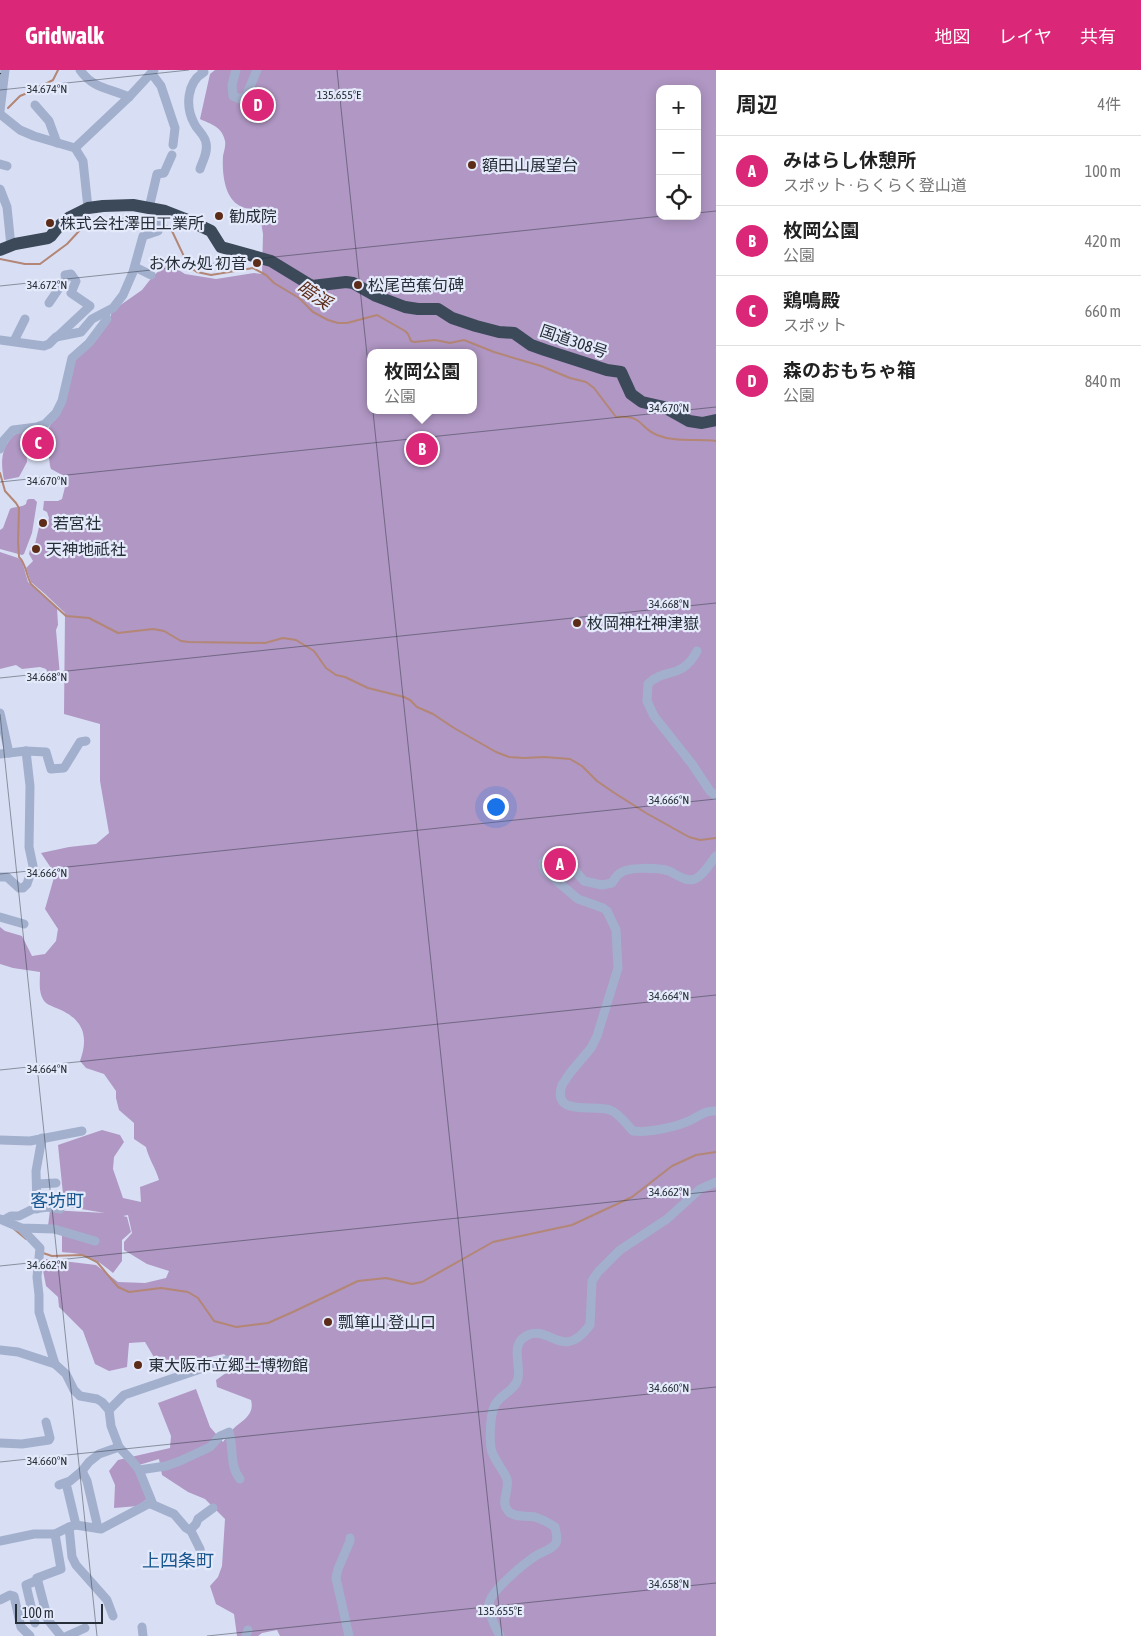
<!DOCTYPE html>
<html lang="ja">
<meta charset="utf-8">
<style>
body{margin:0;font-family:"Asap Condensed","Noto Sans JP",sans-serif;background:#f2f2f2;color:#222}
.controls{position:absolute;right:15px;top:15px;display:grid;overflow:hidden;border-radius:10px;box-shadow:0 2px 12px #0003}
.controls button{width:45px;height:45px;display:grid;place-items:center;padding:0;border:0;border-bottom:1px solid #e0e0e0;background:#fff;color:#222;font:25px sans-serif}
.scale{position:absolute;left:15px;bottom:12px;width:88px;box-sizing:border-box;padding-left:5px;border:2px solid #262e37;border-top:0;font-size:14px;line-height:18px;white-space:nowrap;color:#262e37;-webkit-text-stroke:4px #e5eafb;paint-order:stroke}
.you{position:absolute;left:495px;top:736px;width:18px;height:18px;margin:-12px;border:4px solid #fff;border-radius:50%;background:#1a73e8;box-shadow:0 0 0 8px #1a73e833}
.badge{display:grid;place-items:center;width:32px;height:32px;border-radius:50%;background:#db2777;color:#fff;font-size:16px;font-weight:700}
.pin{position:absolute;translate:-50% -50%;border:2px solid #fff;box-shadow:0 1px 5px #0006}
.popup{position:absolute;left:367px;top:279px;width:110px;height:65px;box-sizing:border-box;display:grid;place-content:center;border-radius:10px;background:#fff;filter:drop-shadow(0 1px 4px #0005);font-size:16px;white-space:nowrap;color:#767676}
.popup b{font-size:19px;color:#222}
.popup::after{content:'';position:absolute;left:50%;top:100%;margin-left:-10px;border:10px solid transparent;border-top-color:#fff}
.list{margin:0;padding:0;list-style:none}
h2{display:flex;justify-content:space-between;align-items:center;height:65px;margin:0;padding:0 20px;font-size:21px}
h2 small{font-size:16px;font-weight:400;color:#767676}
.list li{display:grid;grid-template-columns:32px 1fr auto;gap:15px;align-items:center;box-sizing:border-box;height:70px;padding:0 20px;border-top:1px solid #e0e0e0}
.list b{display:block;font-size:19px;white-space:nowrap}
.list p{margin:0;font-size:16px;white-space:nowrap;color:#767676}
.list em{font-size:16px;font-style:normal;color:#767676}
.icon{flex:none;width:28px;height:28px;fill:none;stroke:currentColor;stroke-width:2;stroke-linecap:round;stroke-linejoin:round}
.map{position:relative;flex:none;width:716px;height:1566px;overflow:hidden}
header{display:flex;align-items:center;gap:30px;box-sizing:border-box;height:70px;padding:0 25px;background:#db2777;color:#fff}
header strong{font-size:24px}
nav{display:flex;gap:28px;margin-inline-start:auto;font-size:18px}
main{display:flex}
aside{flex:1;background:#fff}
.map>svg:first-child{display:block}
</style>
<header>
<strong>Gridwalk</strong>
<nav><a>地図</a><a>レイヤ</a><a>共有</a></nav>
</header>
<main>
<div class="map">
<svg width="716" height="1566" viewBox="0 0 716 1566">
<rect width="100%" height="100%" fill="#d8dff4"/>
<g fill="#b097c4" fill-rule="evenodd">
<path d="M215,0H716V1566H280L277,1560L262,1563L258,1566H237L234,1544L216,1534L210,1516L218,1507L222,1496L225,1449L205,1429L188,1422L162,1405L159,1389L132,1397L137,1404L147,1429L138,1436L114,1438L115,1415L109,1401L118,1390L170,1378L171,1366L158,1333L196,1319L210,1357L223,1372C226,1368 229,1363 233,1359C242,1351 255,1345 251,1330L217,1317L216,1310L236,1296L224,1284L187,1292L155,1289L145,1272L129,1273L127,1297L109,1301L95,1294L83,1261L59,1237L58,1227L46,1216L42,1195L46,1189L96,1195L118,1212L145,1213L166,1208L169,1201L147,1194L124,1180V1172L132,1163L128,1145L123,1146L127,1147L131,1162L122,1170V1191L113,1203C94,1187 87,1184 62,1182V1164L48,1156L50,1140L105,1143L63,1136V1124L58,1075L102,1060L120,1065L124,1072L114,1087L113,1099L123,1128L141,1132L140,1117L159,1110C156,1099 148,1087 146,1077L134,1069V1053L119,1040L116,1028V1021L104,1004L86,998L80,991C88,969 85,952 63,941C58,938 49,936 45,932C38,924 40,911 40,902L13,898L0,894V857L5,861L22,866L32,886L45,884L56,871L58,859L45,839L55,804L41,783L69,777L96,774L109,763L100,711V654L64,644L65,543L45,524L31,512L26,498L33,491L29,484L31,475L32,482H38V477L35,474L39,457L47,456L49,448L47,442L43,440L44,431H58L62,429L67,409L66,407L51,399L50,396L46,363L51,354L57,348L74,290L110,249L112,241L142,220L153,206L166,195L172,196L185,204L216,209L254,203L262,204L263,164L259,140C252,139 243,139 237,134C224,125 222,101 223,86C224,81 226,75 225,71C222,56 210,54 200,49L210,4ZM660,19H697V146H660ZM371,283H473V340H371Z"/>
<path d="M19,361L25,364L27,392L19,407L4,410C0,389 1,375 19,361Z"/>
<path d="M29,429H34L37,432L32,463L24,484L22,485L0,479V460L3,458L10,439C15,436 21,438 26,434L27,430Z"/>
<polygon points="0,482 18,488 22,491 28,512 57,538 58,555 56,560 60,606 59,610 52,611 46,599 40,597 22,599 16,595 0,599"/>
</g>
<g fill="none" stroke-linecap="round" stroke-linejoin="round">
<g stroke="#b38675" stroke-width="2">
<polyline points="8,38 20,26 32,21 53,10 58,0"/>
<path d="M161,151L172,161L189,197L197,202L211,205L253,198L266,205L274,213L299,228L313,242L328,250L338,253H347L377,245L405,261L408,264L411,271L414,272L435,270L450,273L464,270L494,282L541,296L570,308L586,312L594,318L616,347C644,345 638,357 657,365C676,373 697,368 716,371"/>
<polyline points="0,189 25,194 40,194 67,174 80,160 101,152 142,146 149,146 157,148"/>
<path d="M0,403L5,421L16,433L19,438L18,472L19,487C26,493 26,505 31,514L66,546L89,548L118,563L153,559L164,561L181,571L189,572L265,573L283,568L296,570L314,581L326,598L336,605L345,607L368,618L404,627L410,630L417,637L433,644L454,658L496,682L509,687L524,688L544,687L570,689L582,696L597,711L613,722L646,743L689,767L700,770L716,768"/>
<polyline points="14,1159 26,1169"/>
<polyline points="43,1183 52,1186 82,1185 87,1187 97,1192 118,1217 129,1222 161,1218 188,1222 198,1228 214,1251 236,1257 268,1253 295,1241 358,1211 386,1208 412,1214 422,1212 493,1172 572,1155 632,1127 672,1096 696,1085 716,1082"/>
</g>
<g stroke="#a3b0cd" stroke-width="9">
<path d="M80,0C93,19 110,18 129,27"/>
<polyline points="236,0 232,15 233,26 240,29 246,26 257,0"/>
<polyline points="152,4 161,16 175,58 173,75"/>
<polyline points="35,35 49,51 57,73"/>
<polyline points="0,41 5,0"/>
<polyline points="0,44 20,60 34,66 75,78 83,91 88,138"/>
<polyline points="75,78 129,27 154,0"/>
<polyline points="0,94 7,96"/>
<path d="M200,99C203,90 208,82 206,73C205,65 197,60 194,53C185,36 187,12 204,2L202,0"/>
<polyline points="0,119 7,137 11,176"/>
<polyline points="149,138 157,104 164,103 172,85"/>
<polyline points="135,197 151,205"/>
<polyline points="49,233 66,208 65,205 71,204 76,211 71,223 90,236 57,267"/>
<polyline points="0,270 44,276 49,274 56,267 81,262 92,249 113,238 123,225 133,202 143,166 158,161 158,153 163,140"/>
<polyline points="14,271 25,249"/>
<polyline points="0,379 4,370 13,360 37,357 45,354 56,343 62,331 72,288 89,273 107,249 104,243"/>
<path d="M697,581C682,610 665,597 648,614L647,631L654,646L692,694L710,721L716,726"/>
<polyline points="0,643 9,683"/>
<polyline points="0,684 26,681 46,682 51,699 64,698 80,672 86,671"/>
<path d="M716,786C710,793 704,805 695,809C686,812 677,805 669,801C659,798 627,796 619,804C616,806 614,810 612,813L602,815L584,811L563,787C554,782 549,785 543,792V797L545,801L578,829L603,838L607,841L616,860L618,898L597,966L591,978L570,1003L562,1015C551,1047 594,1034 610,1040C619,1043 626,1054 633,1061C648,1063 677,1057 691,1050C700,1046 705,1040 716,1041"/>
<polyline points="0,807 7,807 19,818 23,818 27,814 33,796 29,777 30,716 26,681"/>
<polyline points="0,847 24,854"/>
<polyline points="0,1070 30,1071 82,1061"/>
<polyline points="37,1114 56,1113"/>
<polyline points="37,1139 36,1101 42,1068"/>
<polyline points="0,1149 21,1158 54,1159 95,1171"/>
<polyline points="4,1150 11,1146 19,1146 33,1139 48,1137 60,1139"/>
<polyline points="21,1158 40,1178 37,1207 39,1225 39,1242 55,1294"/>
<polyline points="0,1280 18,1282 55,1294 66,1304 74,1320 80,1326 97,1329 102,1332 109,1340 111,1356 119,1377 132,1391 139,1400 152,1432 101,1459 76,1455 69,1457 55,1464 34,1464 0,1471"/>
<polyline points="109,1340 124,1325 227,1290"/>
<polyline points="0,1373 22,1374 49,1370 50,1368 46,1352"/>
<path d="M139,1400L166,1396L180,1391L210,1377L220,1366L229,1362C234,1377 229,1396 240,1409"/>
<polyline points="82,1401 87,1411 98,1458"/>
<polyline points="66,1413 76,1455"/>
<polyline points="59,1415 70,1411 82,1401 89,1392 99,1384 119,1377"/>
<polyline points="151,1434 174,1444 186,1458 191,1461 200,1479 202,1489"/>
<polyline points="69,1457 72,1487 76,1495 107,1530 113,1546"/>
<polyline points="190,1460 196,1454 198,1449 213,1438"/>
<polyline points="55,1464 61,1499 37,1508 48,1550 61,1566"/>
<polyline points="0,1530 10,1525 14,1526 21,1557 30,1566"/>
<polyline points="35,1553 26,1515 38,1510"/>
<polyline points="142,1557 143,1566"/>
<polyline points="67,1566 85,1558"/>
<polyline points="246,1566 248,1560"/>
<polyline points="349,1566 336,1508 338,1499 350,1471 350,1468"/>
<path d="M500,1566C495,1557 488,1544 489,1534C490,1521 526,1492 537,1485C543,1481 552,1480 556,1473C558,1468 556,1462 555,1457C549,1453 542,1449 535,1447C526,1445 516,1448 509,1442C499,1432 510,1421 507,1409C503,1400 496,1392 492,1382C489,1372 490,1347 494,1337C498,1325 516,1321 518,1308C521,1294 510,1275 526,1266C550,1253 562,1293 590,1255L592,1211L598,1202L620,1180L667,1149L700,1119L716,1112"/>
</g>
<polyline stroke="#3c4959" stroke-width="12" points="0,180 15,174 48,168 51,166 59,156 70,147 88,138 103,136 133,135 165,141 188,150 211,161 221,177 271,191 312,216 346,212 353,213 376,226 405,237 418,239 438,239 452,248 476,256 499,262 514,263 531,275 545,280 607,300 621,302 631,324 642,332 664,337 689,351 702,353 716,350"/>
<polyline stroke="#262e37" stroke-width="2" stroke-dasharray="1 4" stroke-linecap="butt" points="0,4 1,0"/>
</g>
<path fill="none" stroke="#262e37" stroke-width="1" stroke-opacity="0.45" d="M337,0L502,1566M0,20L189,0M697,143L716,141M0,216L662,146M0,412L716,337M0,608L716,533M0,644L97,1566M0,804L716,729M0,1000L716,925M0,1196L716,1121M0,1392L716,1317M207,1566L716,1513"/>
<g fill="#5c2c18" stroke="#e5eafb" stroke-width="2">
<circle cx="472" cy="95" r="5"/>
<circle cx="219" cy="146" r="5"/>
<circle cx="50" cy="153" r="5"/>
<circle cx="257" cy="193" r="5"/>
<circle cx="358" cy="215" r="5"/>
<circle cx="43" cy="453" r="5"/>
<circle cx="36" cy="479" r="5"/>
<circle cx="577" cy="553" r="5"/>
<circle cx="328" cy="1252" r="5"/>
<circle cx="138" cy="1295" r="5"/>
</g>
<g text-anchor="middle" stroke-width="4.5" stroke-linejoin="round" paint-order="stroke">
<g font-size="16" fill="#262e37" stroke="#e5eafb" text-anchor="start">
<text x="482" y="101">額田山展望台</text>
<text x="229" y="152">勧成院</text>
<text x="60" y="159">株式会社澤田工業所</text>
<text x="247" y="199" text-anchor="end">お休み処 初音</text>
<text x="368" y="221">松尾芭蕉句碑</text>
<text x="53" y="459">若宮社</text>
<text x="46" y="485">天神地祇社</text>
<text x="587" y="559">枚岡神社神津嶽</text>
<text x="338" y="1258">瓢箪山 登山口</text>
<text x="148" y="1301">東大阪市立郷土博物館</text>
</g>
<g font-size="16" fill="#262e37" stroke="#e5eafb">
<text transform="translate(574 271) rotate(19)" y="6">国道308号</text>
</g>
<g font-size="18" font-style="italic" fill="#5c2c18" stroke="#e5eafb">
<text transform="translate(314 225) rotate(34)" y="6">暗渓</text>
</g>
<g font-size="18" fill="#18568d" stroke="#e5eafb">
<text x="57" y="1137">客坊町</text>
<text x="178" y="1497">上四条町</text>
</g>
</g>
<g font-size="12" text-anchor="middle" fill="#262e37" stroke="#e5eafb" stroke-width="4.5" stroke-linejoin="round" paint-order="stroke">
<text x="47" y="23">34.674°N</text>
<text x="339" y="29">135.655°E</text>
<text x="47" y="219">34.672°N</text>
<text x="669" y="342">34.670°N</text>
<text x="47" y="415">34.670°N</text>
<text x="669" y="538">34.668°N</text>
<text x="47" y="611">34.668°N</text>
<text x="669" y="734">34.666°N</text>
<text x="47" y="807">34.666°N</text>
<text x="669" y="930">34.664°N</text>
<text x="47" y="1003">34.664°N</text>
<text x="669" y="1126">34.662°N</text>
<text x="47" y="1199">34.662°N</text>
<text x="669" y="1322">34.660°N</text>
<text x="47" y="1395">34.660°N</text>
<text x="669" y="1518">34.658°N</text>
<text x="500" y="1545">135.655°E</text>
</g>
</svg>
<div class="controls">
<button>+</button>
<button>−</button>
<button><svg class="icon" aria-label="locate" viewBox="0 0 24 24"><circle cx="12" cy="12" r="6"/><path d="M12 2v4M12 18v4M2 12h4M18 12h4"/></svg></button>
</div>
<div class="scale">100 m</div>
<div class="you"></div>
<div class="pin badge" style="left:560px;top:794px">A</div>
<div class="pin badge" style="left:422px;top:379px">B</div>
<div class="popup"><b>枚岡公園</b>公園</div>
<div class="pin badge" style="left:38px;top:373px">C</div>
<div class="pin badge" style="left:258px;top:35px">D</div>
</div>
<aside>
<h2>周辺<small>4件</small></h2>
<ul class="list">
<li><span class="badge">A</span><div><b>みはらし休憩所</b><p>スポット · らくらく登山道</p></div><em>100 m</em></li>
<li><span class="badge">B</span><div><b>枚岡公園</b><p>公園</p></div><em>420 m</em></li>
<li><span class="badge">C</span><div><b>鶏鳴殿</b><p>スポット</p></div><em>660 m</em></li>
<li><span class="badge">D</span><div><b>森のおもちゃ箱</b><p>公園</p></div><em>840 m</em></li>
</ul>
</aside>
</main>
